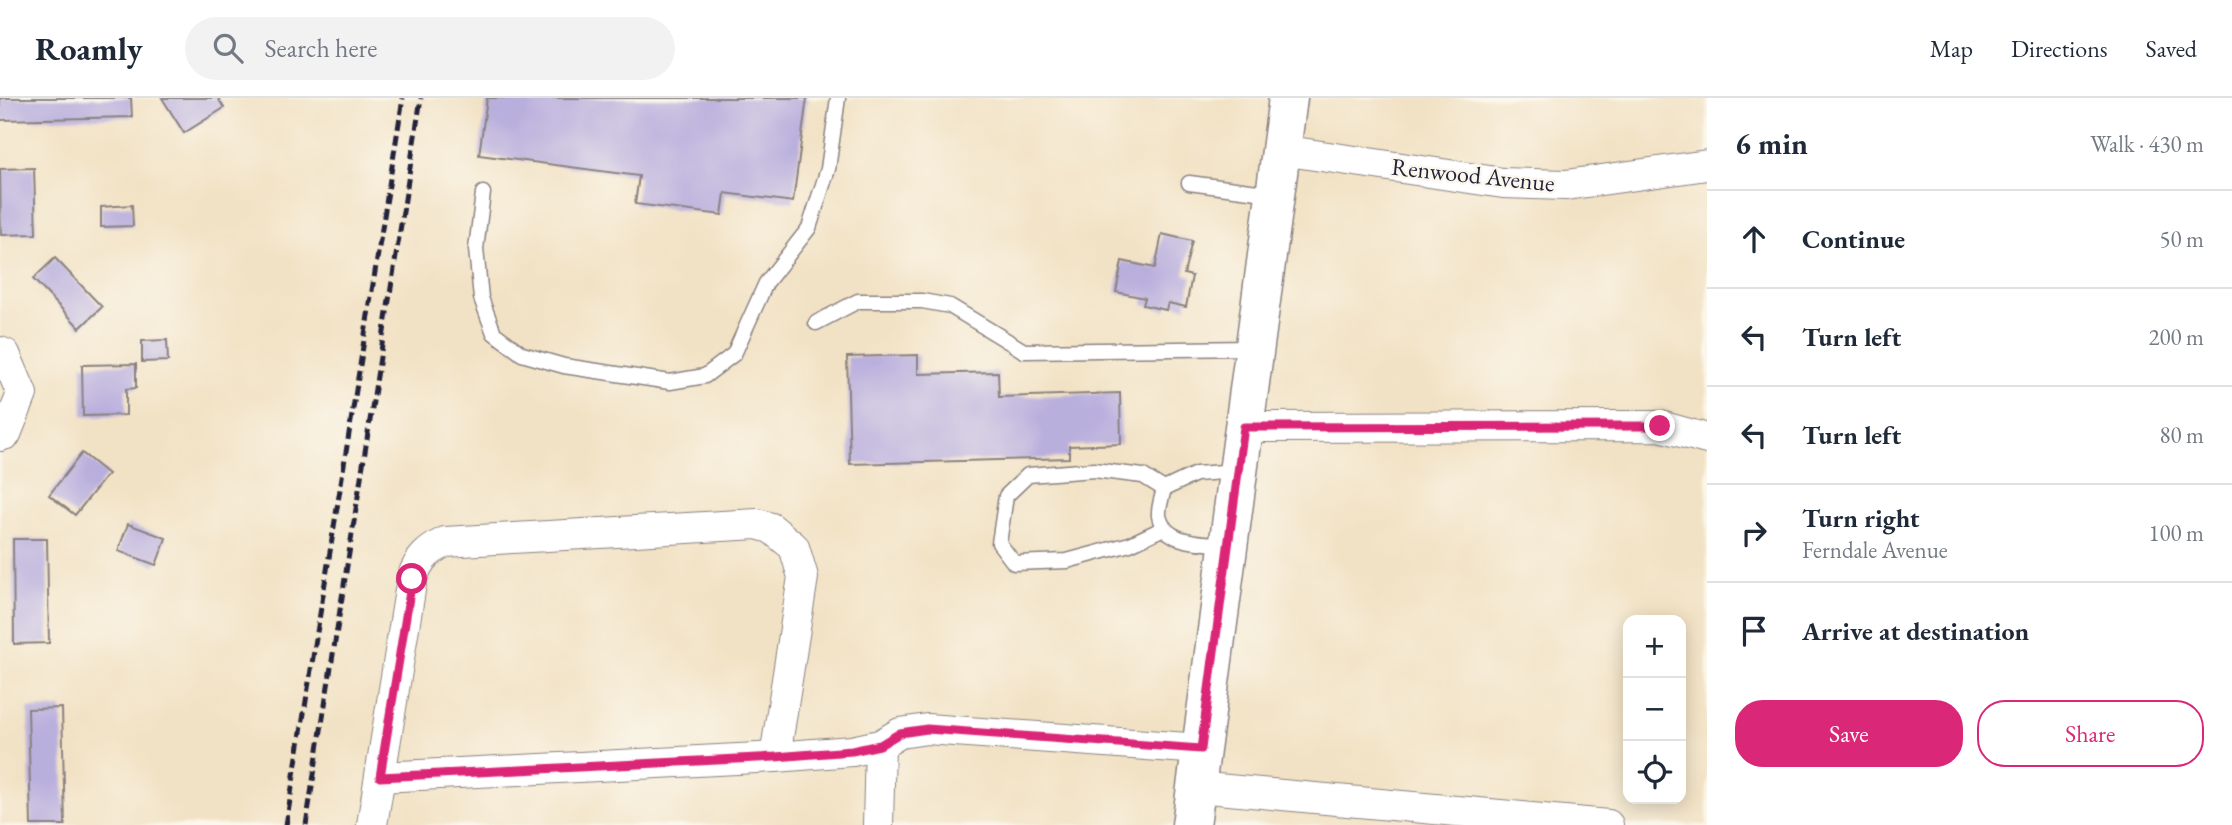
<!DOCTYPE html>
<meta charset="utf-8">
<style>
body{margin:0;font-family:"EB Garamond",serif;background:#f2f2f3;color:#1f2937}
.controls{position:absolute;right:21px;bottom:21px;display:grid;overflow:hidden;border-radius:14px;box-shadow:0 4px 18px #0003}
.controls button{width:63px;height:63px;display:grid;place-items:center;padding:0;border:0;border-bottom:2px solid #e0e1e3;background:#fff;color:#1f2937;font:35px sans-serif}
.stop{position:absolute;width:21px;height:21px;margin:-16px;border:5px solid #db2777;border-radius:50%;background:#fff}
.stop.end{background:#db2777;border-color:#fff;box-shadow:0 2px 7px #0008}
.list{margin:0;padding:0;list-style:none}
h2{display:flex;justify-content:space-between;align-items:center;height:91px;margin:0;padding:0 28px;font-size:30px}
h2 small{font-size:23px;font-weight:400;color:#747a83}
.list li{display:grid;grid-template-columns:46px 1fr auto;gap:21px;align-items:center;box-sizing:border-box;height:98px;padding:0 28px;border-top:2px solid #e0e1e3}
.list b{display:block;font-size:26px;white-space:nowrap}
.list p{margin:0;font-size:23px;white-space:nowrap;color:#747a83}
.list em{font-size:23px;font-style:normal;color:#747a83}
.actions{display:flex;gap:14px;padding:21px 28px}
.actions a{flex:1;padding:16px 0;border:2px solid #db2777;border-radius:28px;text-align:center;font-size:24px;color:#db2777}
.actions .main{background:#db2777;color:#fff}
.icon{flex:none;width:38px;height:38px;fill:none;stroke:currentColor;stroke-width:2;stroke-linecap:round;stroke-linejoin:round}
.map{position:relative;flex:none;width:1707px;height:727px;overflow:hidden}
header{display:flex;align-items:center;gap:42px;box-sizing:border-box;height:98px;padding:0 35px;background:#fff;border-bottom:2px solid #e0e1e3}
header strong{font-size:33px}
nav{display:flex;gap:38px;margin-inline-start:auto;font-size:24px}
.search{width:490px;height:63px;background:#f2f2f3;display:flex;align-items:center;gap:18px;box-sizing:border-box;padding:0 24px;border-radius:38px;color:#747a83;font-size:26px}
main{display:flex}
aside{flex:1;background:#fff}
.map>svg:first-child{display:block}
</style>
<header>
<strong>Roamly</strong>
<div class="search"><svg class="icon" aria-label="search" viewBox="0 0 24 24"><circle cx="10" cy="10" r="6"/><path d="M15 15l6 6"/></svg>Search here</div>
<nav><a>Map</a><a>Directions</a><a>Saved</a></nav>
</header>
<main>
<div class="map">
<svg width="1707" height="727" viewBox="0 0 1707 727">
<rect width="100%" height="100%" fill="#fbf7ec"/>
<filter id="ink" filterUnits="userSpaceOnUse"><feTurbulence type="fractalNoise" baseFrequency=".0143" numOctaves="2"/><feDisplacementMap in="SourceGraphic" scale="14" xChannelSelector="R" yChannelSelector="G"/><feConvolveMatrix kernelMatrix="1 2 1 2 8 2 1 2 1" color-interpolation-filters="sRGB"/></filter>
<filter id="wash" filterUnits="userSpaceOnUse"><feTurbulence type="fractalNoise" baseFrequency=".00686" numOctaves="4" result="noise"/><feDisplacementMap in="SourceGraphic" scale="28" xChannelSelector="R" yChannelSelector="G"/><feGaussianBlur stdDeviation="1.57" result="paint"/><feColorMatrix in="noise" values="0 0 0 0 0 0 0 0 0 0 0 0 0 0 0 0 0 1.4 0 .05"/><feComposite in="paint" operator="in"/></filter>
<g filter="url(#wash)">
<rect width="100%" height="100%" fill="#f2e2c5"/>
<g id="blocks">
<g fill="#b9afdd">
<polygon points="0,0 131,0 132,19 0,22"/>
<polygon points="162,0 218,0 224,10 184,35"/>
<polygon points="487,0 807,0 793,104 725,95 722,117 635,106 639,78 479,57"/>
<polygon points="34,70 36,136 1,137 0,71"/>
<polygon points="132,107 133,128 101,129 101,109"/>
<polygon points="1162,136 1192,143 1184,176 1192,178 1186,209 1168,205 1166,212 1143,207 1145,200 1116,194 1122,163 1155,170"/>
<polygon points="55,160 102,209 80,230 33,181"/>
<polygon points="167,242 168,263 142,264 142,243"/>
<polygon points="918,257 918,276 998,274 999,299 1120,295 1121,346 1069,348 1069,360 850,366 847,259"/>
<polygon points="136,266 136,290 126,291 126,317 83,318 82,267"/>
<polygon points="82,355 108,376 75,417 49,397"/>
<polygon points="128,426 166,440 156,467 118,453"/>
<polygon points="13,441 47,441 49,545 14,546"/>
<polygon points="62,610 65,727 31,727 28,611"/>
</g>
</g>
</g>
<g filter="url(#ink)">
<use href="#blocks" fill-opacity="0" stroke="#8a8280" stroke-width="2"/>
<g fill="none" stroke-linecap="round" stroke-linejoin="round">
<g stroke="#8a8280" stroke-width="17">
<g id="lane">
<polyline points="1189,85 1273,96"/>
<polyline points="483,95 476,151 481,200 494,235 522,256 564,268 670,284 705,278 734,256 766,185 809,130 828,71 838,0"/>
<polyline points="816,225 858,203 922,203 950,208 1024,253 1252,250"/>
<polyline points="1164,391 1143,378 1094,372 1028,377 1006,398 999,445 1014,465 1067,463 1130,446 1164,430"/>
<path d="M1226,447C1203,444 1165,447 1159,418C1158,410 1162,399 1164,391L1196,376L1237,373"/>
</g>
</g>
<g stroke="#8a8280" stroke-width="32">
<g id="street">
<polyline points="1281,52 1503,85 1566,87 1707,67"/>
<polyline points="0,254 5,256 22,296 6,336 0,338"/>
<polyline points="1244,329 1660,328 1707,341"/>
<polyline points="380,679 775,659 852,653 880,647 900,635 927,631 1201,651"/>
<polyline points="1196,689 1608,727"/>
<path d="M372,727L412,480C419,461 427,453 445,444L757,426L771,430L794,449L803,479L775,659"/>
<polyline points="878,727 880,647"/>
</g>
</g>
<g stroke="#8a8280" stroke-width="41">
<polyline id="secondary" points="1191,727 1288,0"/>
</g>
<use href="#lane" stroke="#fff" stroke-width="14"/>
<use href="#street" stroke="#fff" stroke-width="30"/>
<use href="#secondary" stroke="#fff" stroke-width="38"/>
<g stroke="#22223b" stroke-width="5" stroke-dasharray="10 5" stroke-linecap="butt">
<polyline points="286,727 403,0"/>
<polyline points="306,727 421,0"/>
</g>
</g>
</g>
<g fill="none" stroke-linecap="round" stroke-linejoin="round" filter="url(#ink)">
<polyline stroke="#db2777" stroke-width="9" points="412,481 380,679 775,659 852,653 880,647 900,635 927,631 1201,651 1244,329 1660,328"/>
</g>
<g text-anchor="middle" stroke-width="5" stroke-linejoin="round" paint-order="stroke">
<g font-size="24" fill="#22223b" stroke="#fbf7ec">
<text transform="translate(1473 77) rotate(6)" y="8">Renwood Avenue</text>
</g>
</g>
</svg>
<div class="controls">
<button>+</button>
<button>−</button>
<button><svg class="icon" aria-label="locate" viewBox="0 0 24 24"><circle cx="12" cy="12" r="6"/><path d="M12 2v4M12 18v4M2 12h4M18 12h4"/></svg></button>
</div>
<div class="stop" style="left:412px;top:481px"></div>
<div class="stop end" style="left:1660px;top:328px"></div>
</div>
<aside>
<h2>6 min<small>Walk · 430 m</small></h2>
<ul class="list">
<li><svg class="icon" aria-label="ahead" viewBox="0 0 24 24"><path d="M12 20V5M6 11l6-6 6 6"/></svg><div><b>Continue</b></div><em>50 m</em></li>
<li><svg class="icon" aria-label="left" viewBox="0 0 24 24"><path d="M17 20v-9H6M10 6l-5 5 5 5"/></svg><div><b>Turn left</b></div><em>200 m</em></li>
<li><svg class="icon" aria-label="left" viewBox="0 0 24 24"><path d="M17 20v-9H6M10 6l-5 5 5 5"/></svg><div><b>Turn left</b></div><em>80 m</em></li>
<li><svg class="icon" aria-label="right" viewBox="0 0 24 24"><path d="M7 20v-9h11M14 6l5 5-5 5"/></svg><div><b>Turn right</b><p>Ferndale Avenue</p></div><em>100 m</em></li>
<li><svg class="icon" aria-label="arrive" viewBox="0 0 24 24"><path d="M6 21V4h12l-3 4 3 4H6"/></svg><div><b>Arrive at destination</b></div></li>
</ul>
<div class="actions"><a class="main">Save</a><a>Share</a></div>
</aside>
</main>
